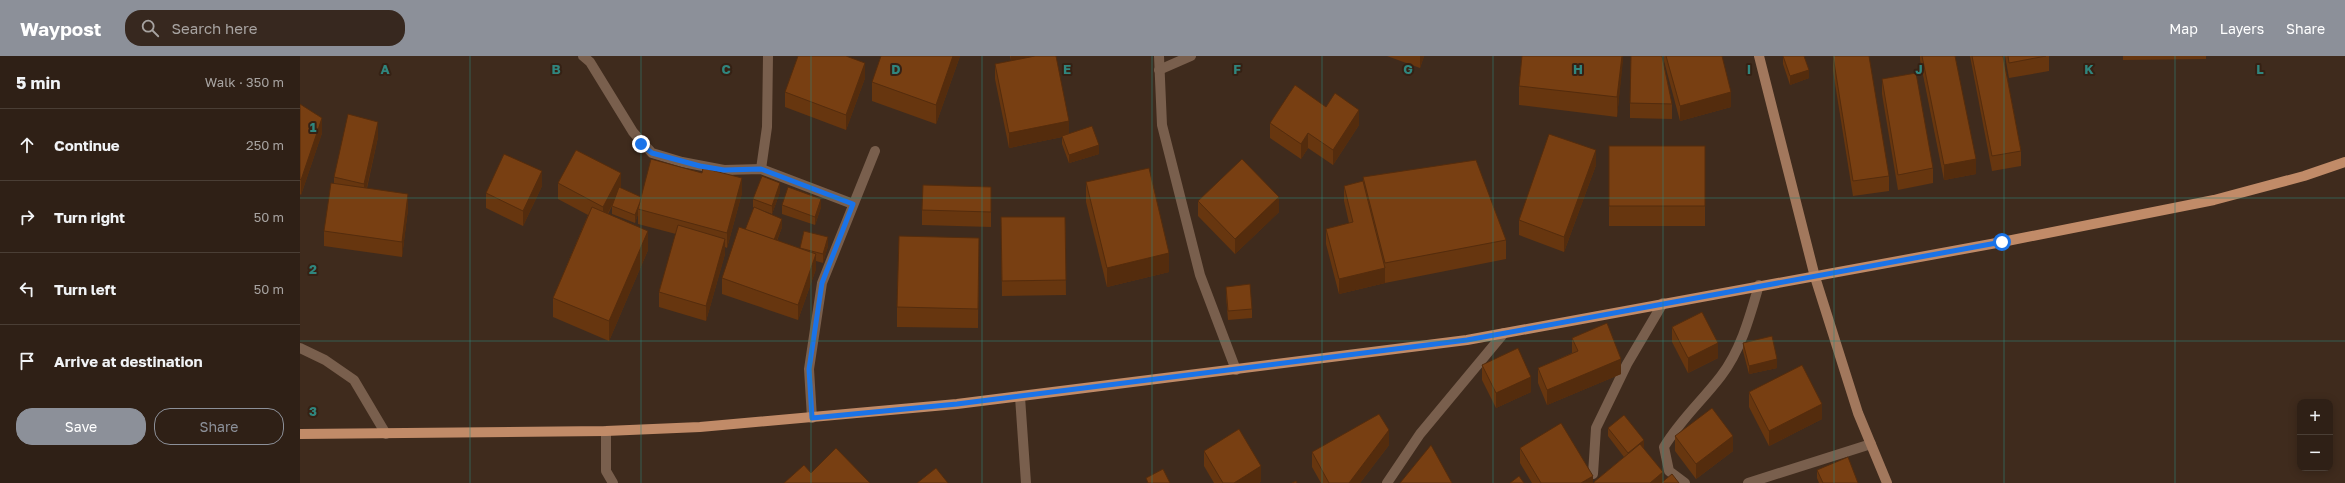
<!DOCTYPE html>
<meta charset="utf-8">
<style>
body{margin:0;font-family:"Golos Text",sans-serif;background:#37281f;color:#f1f3f6}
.controls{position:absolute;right:12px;bottom:12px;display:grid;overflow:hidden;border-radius:8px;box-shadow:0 2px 10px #0003}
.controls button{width:36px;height:36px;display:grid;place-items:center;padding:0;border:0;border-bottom:1px solid #4a3e35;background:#2f2016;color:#f1f3f6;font:20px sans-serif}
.stop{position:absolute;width:12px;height:12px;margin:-9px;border:3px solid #1a73e8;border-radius:50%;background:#fff}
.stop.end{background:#1a73e8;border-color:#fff;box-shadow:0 1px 4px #0008}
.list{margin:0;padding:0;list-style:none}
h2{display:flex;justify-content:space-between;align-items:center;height:52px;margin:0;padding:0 16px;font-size:17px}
h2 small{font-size:13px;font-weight:400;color:#a7a3a1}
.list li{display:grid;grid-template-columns:26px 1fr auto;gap:12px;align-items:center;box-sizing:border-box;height:72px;padding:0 16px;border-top:1px solid #4a3e35}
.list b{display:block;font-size:15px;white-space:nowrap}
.list em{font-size:13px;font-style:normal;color:#a7a3a1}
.actions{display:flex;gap:8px;padding:12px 16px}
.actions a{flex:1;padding:9px 0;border:1px solid #8c9099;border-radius:16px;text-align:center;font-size:14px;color:#8c9099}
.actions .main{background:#8c9099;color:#fff}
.icon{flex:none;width:22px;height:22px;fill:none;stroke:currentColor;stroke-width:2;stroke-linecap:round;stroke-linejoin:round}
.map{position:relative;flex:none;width:2045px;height:427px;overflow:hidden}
header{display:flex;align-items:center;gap:24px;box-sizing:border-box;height:56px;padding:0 20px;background:#8c9099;color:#fff}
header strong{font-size:19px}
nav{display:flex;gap:22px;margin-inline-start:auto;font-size:14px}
.search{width:280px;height:36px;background:#37281f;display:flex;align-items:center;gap:10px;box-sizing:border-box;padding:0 14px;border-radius:16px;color:#a7a3a1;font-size:15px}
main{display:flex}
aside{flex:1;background:#2f2016}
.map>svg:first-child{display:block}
</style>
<header>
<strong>Waypost</strong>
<div class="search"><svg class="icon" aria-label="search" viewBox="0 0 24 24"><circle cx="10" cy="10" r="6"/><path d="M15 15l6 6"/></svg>Search here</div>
<nav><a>Map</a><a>Layers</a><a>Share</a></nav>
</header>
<main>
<aside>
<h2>5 min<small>Walk · 350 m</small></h2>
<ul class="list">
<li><svg class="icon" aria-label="ahead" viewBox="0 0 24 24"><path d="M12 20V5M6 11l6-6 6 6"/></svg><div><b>Continue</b></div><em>250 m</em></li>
<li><svg class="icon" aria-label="right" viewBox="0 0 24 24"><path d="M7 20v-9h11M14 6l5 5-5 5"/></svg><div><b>Turn right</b></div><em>50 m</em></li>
<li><svg class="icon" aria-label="left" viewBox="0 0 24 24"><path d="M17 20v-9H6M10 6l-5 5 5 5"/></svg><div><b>Turn left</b></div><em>50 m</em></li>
<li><svg class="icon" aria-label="arrive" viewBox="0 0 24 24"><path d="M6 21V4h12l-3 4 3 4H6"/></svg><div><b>Arrive at destination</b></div></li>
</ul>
<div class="actions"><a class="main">Save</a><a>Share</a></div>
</aside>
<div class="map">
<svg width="2045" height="427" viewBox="0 0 2045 427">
<rect width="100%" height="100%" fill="#3f2b1d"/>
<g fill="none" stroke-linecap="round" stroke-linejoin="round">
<g stroke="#795f4d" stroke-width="10">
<polyline points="283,0 290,6 333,76 352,97 382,106 424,114 461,113 553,148"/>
<polyline points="859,0 862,69 900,219 936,314"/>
<polyline points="859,14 891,0"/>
<polyline points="461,113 467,71 468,0"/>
<polyline points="0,292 25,304 54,324 86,378"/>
<polyline points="720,341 726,427"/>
<polyline points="512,362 509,313 522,227 575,95"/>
<polyline points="306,375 306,415 313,427"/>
<polyline points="1293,418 1296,372 1327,308 1363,247"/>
<polyline points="1087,427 1120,378 1204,277"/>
<path d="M1385,427L1369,415L1364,391C1381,363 1402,345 1421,320C1441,294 1450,260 1459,229"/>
<polyline points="1448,427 1571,388"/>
</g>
<polyline stroke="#a2785d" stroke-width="10" points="1459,0 1515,221 1558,357 1587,427"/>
<polyline stroke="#c18b68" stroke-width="10" points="0,378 306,375 400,371 657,348 1167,284 1702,186 1914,144 2004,120 2045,106"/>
</g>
<g fill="#67360f">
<polygon points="660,0 636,68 572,45 572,26"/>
<polygon points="710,0 733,0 719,3 769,77 799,98 769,107 762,88 762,81 709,92 695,23 695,8 711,5"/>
<polygon points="1087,0 1124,0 1120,12"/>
<polygon points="1323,0 1317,61 1219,49 1219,30"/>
<polygon points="1364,0 1422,0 1431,51 1380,65 1364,5"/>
<polygon points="1483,0 1509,22 1490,29 1483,8"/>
<polygon points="1533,0 1589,120 1589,135 1553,140 1533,15"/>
<polygon points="1620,0 1655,0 1676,118 1644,124 1620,4"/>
<polygon points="1670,0 1703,0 1721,95 1721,110 1692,115"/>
<polygon points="1705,0 1749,0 1749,15 1709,22"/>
<polygon points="1823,0 1906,0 1906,3 1823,4"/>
<polygon points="565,22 546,74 485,51 485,36"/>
<polygon points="1582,23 1633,112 1633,127 1598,134 1582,38"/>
<polygon points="1330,47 1372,48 1372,63 1330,62"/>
<polygon points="0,48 22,77 1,139 0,138"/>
<polygon points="1026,51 1059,69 1033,109 1008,92 1001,103 970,82 970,67"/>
<polygon points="78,81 67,132 108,153 102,201 24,190 24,175 34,128 34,121"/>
<rect x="1309" y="90" width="96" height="80"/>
<polygon points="1296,109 1264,196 1219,179 1219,164"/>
<polygon points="1063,121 1206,184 1206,203 1085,227 1039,238 1026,188 1026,173 1049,167 1044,145 1044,130 1063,125"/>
<polygon points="786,126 869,216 807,231 786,146"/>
<polygon points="258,127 321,132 341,141 442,137 427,192 425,191 425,198 406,265 359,251 359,236 376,178 338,168 338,158 335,167 312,158 312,150 308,158 348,194 309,285 253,261 253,242 288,159 258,143"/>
<polygon points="242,130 223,170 186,152 186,137"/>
<polygon points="480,136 472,158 453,151 453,143"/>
<polygon points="898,145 979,156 935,198 898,160"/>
<polygon points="691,146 691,171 622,169 622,154"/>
<polygon points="482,149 521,151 515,169 482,158"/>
<polygon points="765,161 766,239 702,240 701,176"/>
<polygon points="482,171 477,185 500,193 504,175 528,190 523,207 516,205 516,213 498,264 422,238 422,222 445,174"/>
<polygon points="679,182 678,272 597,271 597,251"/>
<polygon points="926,231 952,253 952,262 928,264 926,239"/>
<polygon points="1372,271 1418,302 1388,317 1372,286"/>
<polygon points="1272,282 1321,318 1247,349 1238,327 1238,312 1272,297"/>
<polygon points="1443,287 1477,312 1449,318 1443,295"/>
<polygon points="1182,309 1231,336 1196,352 1182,324"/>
<polygon points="1449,336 1522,363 1469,390 1449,351"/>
<polygon points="1308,372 1344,392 1344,393 1363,425 1379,427 1294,427 1294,426 1324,401 1308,380"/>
<polygon points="1375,380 1433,395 1396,423 1375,395"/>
<polygon points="1089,389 1060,427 1021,427 1012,411 1012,396"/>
<polygon points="1220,392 1293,427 1232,427 1220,407"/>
<polygon points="904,395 961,425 959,427 914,427 904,410"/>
<polygon points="1517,414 1558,427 1519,427 1517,422"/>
</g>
<g fill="#542c0d">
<polygon points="653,0 660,0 636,68 636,49"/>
<polygon points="711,0 733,0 711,5"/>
<polygon points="1120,0 1124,0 1120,12"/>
<polygon points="1322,0 1323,0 1323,5 1317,61 1317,41"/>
<polygon points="565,7 565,22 546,74 546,59"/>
<polygon points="1509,14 1509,22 1490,29 1490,20"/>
<polygon points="1431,36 1431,51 1380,65 1380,50"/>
<polygon points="1059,54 1059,69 1033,109 1033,94"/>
<polygon points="22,62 22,77 1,139 1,124"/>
<polygon points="769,65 769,80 762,80 762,81 709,92 709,77"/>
<polygon points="78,66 78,81 64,143 64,128"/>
<polygon points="1008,77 1008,92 1001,103 1001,88"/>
<polygon points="799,89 799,98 769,107 769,99"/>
<polygon points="1296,94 1296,109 1264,196 1264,181"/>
<polygon points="1676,103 1676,118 1644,124 1644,109"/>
<polygon points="242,115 242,130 223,170 223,155"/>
<polygon points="321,117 321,132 303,166 303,151"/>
<polygon points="442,122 442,137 427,192 427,177"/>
<polygon points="480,127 480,136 472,158 472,150"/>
<polygon points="108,138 108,153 102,201 102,186"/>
<polygon points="342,141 338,153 338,158 335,167 335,159"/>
<polygon points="979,141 979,156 935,198 935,183"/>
<polygon points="521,143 521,151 515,169 515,161"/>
<polygon points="482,163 482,171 473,194 473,186"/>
<polygon points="348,175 348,194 309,285 309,265"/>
<polygon points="528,181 528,190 523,207 523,198"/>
<polygon points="425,183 425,198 406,265 406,250"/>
<polygon points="869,197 869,216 807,231 807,212"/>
<polygon points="516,198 516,213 498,264 498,249"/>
<polygon points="1085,212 1085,227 1039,238 1039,223"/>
<polygon points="1418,287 1418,302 1388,317 1388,302"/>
<polygon points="1321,303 1321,318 1247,349 1247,334"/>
<polygon points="1477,303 1477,312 1449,318 1449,310"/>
<polygon points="1231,321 1231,336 1196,352 1196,337"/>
<polygon points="1522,348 1522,363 1469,390 1469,375"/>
<polygon points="1089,374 1089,389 1060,427 1049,427"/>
<polygon points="1433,380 1433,395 1396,423 1396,408"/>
<polygon points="1344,384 1344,392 1328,405 1328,397"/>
<polygon points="961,410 961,425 959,427 934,427"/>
<polygon points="1363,416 1363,427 1350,427"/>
<polygon points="1293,420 1293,427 1281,427"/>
</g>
<g fill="#783f12" stroke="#542c0d">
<polygon points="498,0 546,0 565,7 546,59 485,36"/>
<polygon points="581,0 653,0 636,49 572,26"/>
<polygon points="735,0 756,0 769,65 709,77 695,8"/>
<polygon points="1222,0 1322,0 1317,41 1219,30"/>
<polygon points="1331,0 1362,0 1372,48 1330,47"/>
<polygon points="1366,0 1422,0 1431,36 1380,50"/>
<polygon points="1483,0 1504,0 1509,14 1490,20"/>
<polygon points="1533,0 1569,0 1589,120 1553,125"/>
<polygon points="1622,0 1655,0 1676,103 1644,109"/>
<polygon points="1672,0 1703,0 1721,95 1692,100"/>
<polygon points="1708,0 1746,0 1709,7"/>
<polygon points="1616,17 1633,112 1598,119 1582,23"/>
<polygon points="995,29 1026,51 1035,37 1059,54 1033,94 1008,77 1001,88 970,67"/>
<polygon points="0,48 22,62 1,124 0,123"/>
<polygon points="48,58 78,66 64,128 34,121"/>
<polygon points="792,70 799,89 769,99 762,80"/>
<polygon points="1249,78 1296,94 1264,181 1219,164"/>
<rect x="1309" y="90" width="96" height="60"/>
<polygon points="276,94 321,117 303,151 258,127"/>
<polygon points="204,98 242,115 223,155 186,137"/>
<polygon points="351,103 402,117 403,112 442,122 427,177 338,153"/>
<polygon points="942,103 979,141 935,183 898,145"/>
<polygon points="1176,104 1206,184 1085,207 1063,121"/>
<polygon points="849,112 869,197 807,212 786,126"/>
<polygon points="462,120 480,127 472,150 453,143"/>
<polygon points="1063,125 1085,212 1039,223 1026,173 1053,166 1044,130"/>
<polygon points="31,127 108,138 102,186 24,175"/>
<polygon points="623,129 691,131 691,156 622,154"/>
<polygon points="319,131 341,141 340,146 335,159 312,150"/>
<polygon points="488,131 521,143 515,161 482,149"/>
<polygon points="292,151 348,175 309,265 253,242"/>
<polygon points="454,151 482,163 474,184 445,174"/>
<polygon points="701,161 765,161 766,224 702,225"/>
<polygon points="378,169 425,183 406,250 359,236"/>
<polygon points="439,171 516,198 498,249 422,222"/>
<polygon points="504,175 528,181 523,198 500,192"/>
<polygon points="599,180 679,182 678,253 597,251"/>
<polygon points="950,228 952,253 928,255 926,231"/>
<polygon points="1402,256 1418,287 1388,302 1372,271"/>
<polygon points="1307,267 1321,303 1247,334 1238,312 1278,295 1272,282"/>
<polygon points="1472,280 1477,303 1449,310 1443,287"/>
<polygon points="1218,292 1231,321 1196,337 1182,309"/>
<polygon points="1502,309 1522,348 1469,375 1449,336"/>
<polygon points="1412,352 1433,380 1396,408 1375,380"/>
<polygon points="1079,358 1089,374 1049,427 1029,427 1012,396"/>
<polygon points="1324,359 1344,384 1328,397 1308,372"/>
<polygon points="1261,367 1293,420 1281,427 1241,427 1220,392"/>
<polygon points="939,373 961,410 934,427 923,427 904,395"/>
<polygon points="1340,388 1363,416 1350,427 1294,427 1294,426"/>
<polygon points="1131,389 1152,427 1100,427"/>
<polygon points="536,392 570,427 484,427 504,409 511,417"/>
<polygon points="1548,401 1558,427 1523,427 1517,414"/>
<polygon points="636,412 648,427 617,427"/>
<polygon points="863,413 870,427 848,427 846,422"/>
<polygon points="1372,418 1379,427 1361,427"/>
<polygon points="1219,420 1224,427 1210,427"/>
<polygon points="996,425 997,427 992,427"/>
</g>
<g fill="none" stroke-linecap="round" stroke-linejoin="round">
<polyline stroke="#1a73e8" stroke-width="5" points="341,88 352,97 400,110 424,114 461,113 553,148 522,227 509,313 512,362 657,348 1167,284 1702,186"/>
</g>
<path fill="none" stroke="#30867e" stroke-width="1" stroke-opacity="0.55" d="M170,0V427M341,0V427M511,0V427M682,0V427M852,0V427M1022,0V427M1193,0V427M1363,0V427M1534,0V427M1704,0V427M1875,0V427M0,142H2045M0,285H2045"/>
<g font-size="13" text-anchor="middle" font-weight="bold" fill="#30867e" stroke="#352114" stroke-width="4" stroke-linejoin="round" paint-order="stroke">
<text x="85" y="18">A</text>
<text x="256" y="18">B</text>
<text x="426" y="18">C</text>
<text x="596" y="18">D</text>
<text x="767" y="18">E</text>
<text x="937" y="18">F</text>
<text x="1108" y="18">G</text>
<text x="1278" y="18">H</text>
<text x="1449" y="18">I</text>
<text x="1619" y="18">J</text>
<text x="1789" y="18">K</text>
<text x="1960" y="18">L</text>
<text x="13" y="76">1</text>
<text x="13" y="218">2</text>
<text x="13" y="360">3</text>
</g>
</svg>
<div class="controls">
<button>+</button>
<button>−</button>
</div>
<div class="stop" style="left:1702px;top:186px"></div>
<div class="stop end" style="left:341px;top:88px"></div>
</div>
</main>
